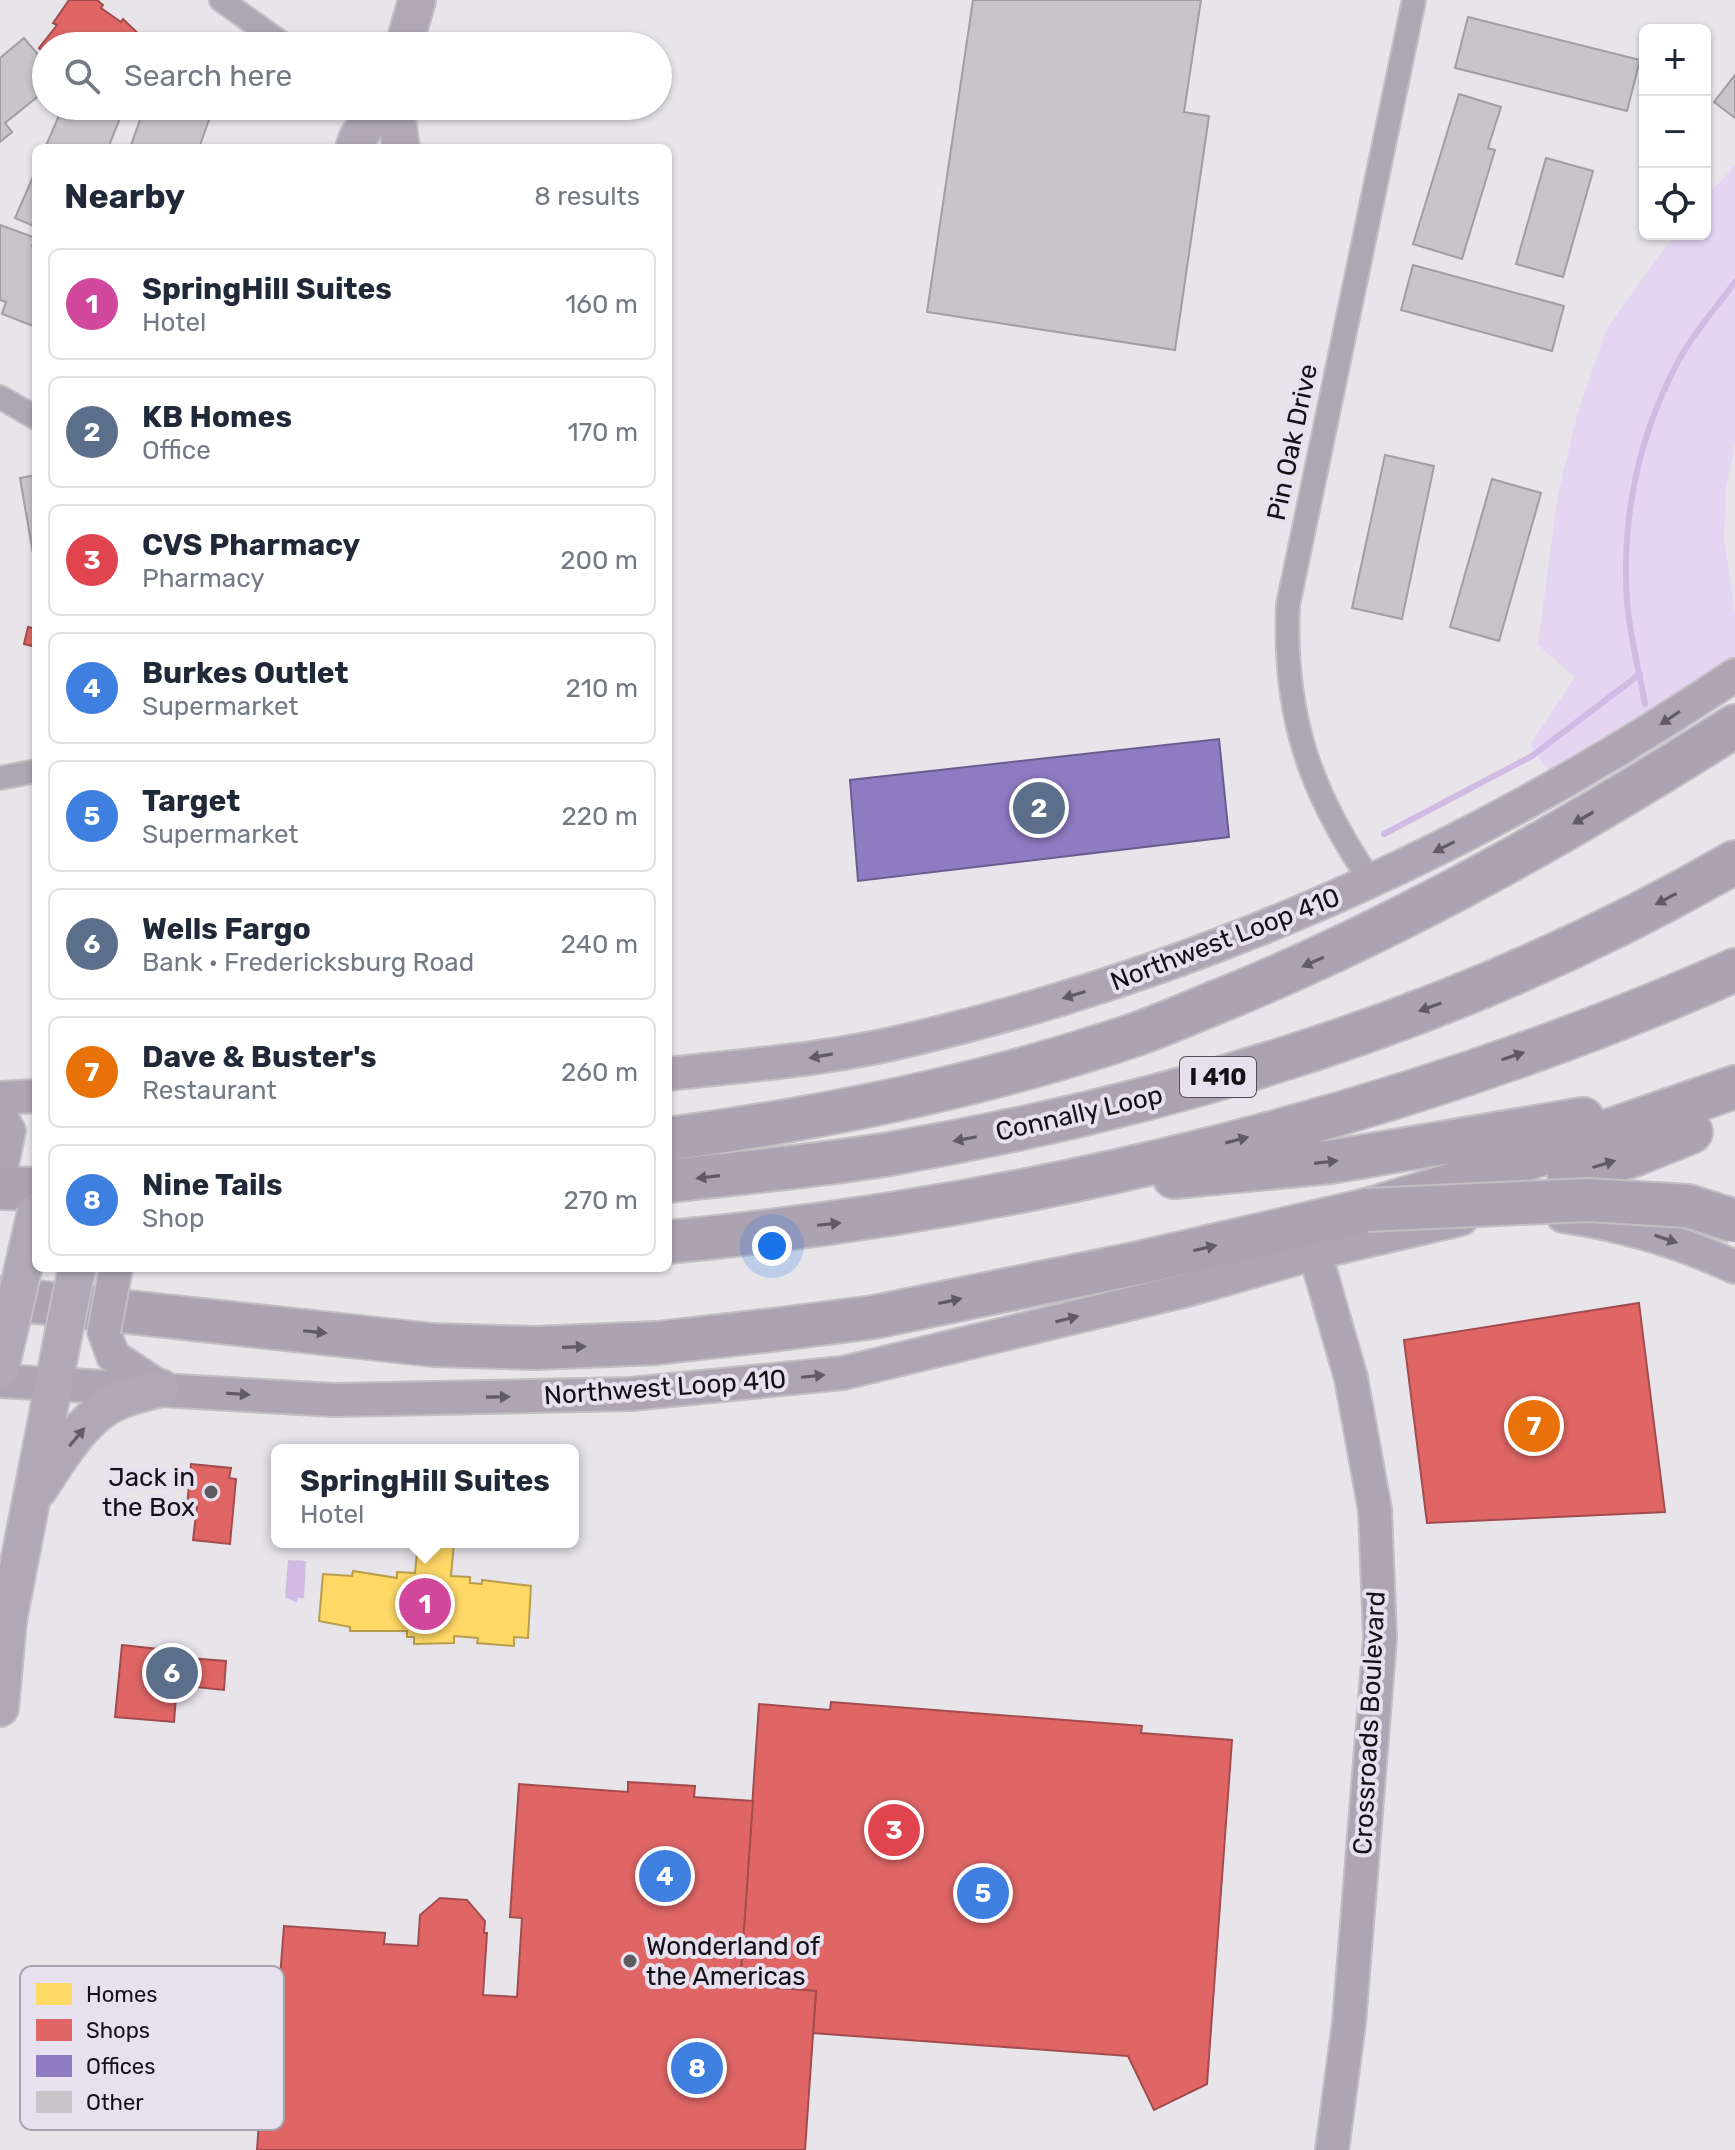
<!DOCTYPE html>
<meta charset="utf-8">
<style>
body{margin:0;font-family:Rubik,sans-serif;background:#f2f2f3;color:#1f2937}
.controls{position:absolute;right:24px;top:24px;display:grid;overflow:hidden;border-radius:12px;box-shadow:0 2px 6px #0004}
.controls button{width:72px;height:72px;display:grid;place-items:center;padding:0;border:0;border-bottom:2px solid #e0e1e3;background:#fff;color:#1f2937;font:40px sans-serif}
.you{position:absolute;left:772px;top:1246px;width:28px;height:28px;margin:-20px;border:6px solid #fff;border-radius:50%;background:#1a73e8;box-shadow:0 0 0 12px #1a73e833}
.badge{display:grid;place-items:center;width:52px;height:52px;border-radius:50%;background:#5d5b60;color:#fff;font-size:26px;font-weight:700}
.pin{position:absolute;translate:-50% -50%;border:4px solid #fff;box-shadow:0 2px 8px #0006}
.popup{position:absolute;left:271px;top:1444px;width:308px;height:104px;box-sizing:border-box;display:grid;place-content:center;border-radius:12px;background:#fff;filter:drop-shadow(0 2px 6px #0005);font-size:26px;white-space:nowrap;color:#747a83}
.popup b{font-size:30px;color:#1f2937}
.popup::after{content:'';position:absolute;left:50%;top:100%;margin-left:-16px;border:16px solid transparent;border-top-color:#fff}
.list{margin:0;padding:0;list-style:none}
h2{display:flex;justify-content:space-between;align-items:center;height:104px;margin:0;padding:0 32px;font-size:34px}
h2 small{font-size:26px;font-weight:400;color:#747a83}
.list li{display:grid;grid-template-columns:52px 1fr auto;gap:24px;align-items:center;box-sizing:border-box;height:112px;margin:0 16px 16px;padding:0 16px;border:2px solid #e0e1e3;border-radius:12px}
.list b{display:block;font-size:30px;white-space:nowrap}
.list p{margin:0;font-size:26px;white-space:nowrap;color:#747a83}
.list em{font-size:26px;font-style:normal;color:#747a83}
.icon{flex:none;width:44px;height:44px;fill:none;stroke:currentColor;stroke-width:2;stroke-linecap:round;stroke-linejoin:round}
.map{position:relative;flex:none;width:1735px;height:2150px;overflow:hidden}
.search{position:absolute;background:#fff;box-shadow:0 2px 6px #0004;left:32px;top:32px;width:640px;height:88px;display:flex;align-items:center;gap:20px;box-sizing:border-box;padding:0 28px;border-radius:44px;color:#747a83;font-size:30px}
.panel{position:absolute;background:#fff;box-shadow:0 2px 6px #0004;left:32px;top:144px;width:640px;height:1128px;border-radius:12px}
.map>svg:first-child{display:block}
</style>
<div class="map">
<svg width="1735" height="2150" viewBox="0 0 1735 2150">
<rect width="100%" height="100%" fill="#e7e4ea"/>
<polygon fill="#e5d5f3" points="1735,166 1735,444 1726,487 1724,539 1735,613 1735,658 1548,770 1530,745 1575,677 1538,645 1558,494 1578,412 1607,328 1675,234 1705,234 1705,198"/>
<polygon fill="#d1bbe4" points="288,1560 306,1561 304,1598 298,1598 297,1603 285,1597"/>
<polygon fill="#ffd966" stroke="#b89d4e" stroke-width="2" points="418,1542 454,1542 451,1576 470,1577 470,1583 482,1584 482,1580 531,1586 528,1638 514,1637 514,1646 477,1643 478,1638 454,1636 454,1643 414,1644 414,1637 407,1637 407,1631 350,1631 350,1627 319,1621 323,1574 352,1576 353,1571 397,1578 397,1572 415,1573"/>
<g fill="#e06666" stroke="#a24c4e" stroke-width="2">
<polygon points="69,0 97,0 103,5 101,8 121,22 123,19 143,38 137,46 46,46 46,54 39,48 57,25 53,23"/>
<polygon points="28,627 36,629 36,647 24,644"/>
<polygon points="1639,1303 1665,1512 1427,1523 1404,1340"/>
<polygon points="191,1464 231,1468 229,1478 236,1479 230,1544 193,1540 197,1507 187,1506"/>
<polygon points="122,1645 176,1651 175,1657 226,1661 224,1690 177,1685 174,1722 115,1717"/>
<polygon points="831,1702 1142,1726 1141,1733 1232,1740 1207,2084 1154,2110 1128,2056 813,2033 816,1991 740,1985 759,1704 830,1710"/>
<polygon points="628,1782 695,1786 694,1797 753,1801 740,1985 816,1991 805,2150 257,2150 269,1976 280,1977 284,1926 385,1933 384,1944 418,1946 420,1915 440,1898 467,1900 485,1921 484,1933 487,1933 483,1995 517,1997 522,1918 510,1917 519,1784 628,1792"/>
</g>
<polygon fill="#8e7cc3" stroke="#695c8f" stroke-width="2" points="1219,739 1229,837 858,881 850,780"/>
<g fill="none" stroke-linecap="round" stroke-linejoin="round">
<g stroke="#d1bbe4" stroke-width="6">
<path d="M1645,704C1639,671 1630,636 1627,602C1621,514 1640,428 1684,351C1699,327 1718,305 1735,282"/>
<polyline points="1384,834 1532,756 1640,674"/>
</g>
</g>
<g fill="#c7c4ca" stroke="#a09ea2" stroke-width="2">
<polygon points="973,0 1201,0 1184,112 1209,116 1175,350 927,312"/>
<polygon points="1468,17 1640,60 1627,111 1455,68"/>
<polygon points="24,38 46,64 46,90 5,123 12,132 0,142 0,58"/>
<polygon points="1735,75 1735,118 1714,102"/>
<polygon points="1459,94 1501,107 1488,148 1495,150 1462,259 1413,244"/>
<polygon points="63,106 111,106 123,111 108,148 45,148"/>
<polygon points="133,106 214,106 199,148 130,148 141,117 130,113"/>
<polygon points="1546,158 1593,171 1563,277 1516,264"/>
<polygon points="36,170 36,227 15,218"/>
<polygon points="0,225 36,238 32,246 36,248 36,327 2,314 6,302 0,300"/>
<polygon points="1413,265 1564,306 1552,351 1401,310"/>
<polygon points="1385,455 1434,466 1402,619 1352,608"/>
<polygon points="36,475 36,571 20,478"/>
<polygon points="1492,479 1541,493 1499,641 1450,627"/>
</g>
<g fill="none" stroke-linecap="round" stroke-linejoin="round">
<g stroke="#c1bfc3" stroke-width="26">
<g id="street">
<polyline points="221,0 286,46"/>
<polyline points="0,397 36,418"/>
<polyline points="0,778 36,771"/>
<path d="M1372,883C1310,793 1283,715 1288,605L1414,0"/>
</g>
</g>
<g stroke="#c1bfc3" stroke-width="36">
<g id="secondary">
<path d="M668,1074C749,1065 833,1059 913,1039C1209,969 1483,845 1735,675"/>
<polyline points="0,1098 36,1096"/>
<polyline points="0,1115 9,1131 0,1173"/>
<path d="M1563,1216C1624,1225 1679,1241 1735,1267"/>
<polyline points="1315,1253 1351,1378 1375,1510 1380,1638 1349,2023 1332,2150"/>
<polyline points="104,1331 113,1356 158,1386"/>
<polyline points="0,1381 335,1400 631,1394 843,1373 1191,1289 1315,1253 1461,1219"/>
</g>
</g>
<g stroke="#c1bfc3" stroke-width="40">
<g id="primary">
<polyline points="404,46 417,0"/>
<polyline points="395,106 401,148"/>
<polyline points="354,148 358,137 381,106"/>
<polyline points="0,1369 10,1326"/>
<path d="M39,1489C59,1458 84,1415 118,1401C132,1395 147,1392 161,1388"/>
<polyline points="0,1708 8,1620 64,1331"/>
</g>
</g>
<g stroke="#c1bfc3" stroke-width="46">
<g id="highway">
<path d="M668,1139C824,1118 979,1087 1128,1037C1162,1026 1196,1010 1229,997C1406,924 1574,828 1735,726"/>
<polyline points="1569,1175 1634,1155 1691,1132"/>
<polyline points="1174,1177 1330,1162 1583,1119"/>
<path d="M668,1181C744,1172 820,1166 895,1153C1187,1102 1478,1011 1735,862"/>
<polyline points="0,1188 36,1189"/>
<path d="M668,1242C1029,1208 1403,1117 1735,970"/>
<polyline points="0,1298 433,1345 535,1348 657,1343 772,1330 874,1317 1143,1262 1367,1210 1463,1181 1735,1087"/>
</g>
</g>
<use href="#street" stroke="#ada7b4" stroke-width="22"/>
<use href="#secondary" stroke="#ada5b4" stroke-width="32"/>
<use href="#primary" stroke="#b0a8b7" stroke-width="36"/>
<use href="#highway" stroke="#aba2b2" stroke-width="42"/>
<g stroke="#c1bfc3" stroke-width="36" stroke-linecap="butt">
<polyline id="secondary-bridge" points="104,1331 116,1268"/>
</g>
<g stroke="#c1bfc3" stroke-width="40" stroke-linecap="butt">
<g id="primary-bridge">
<polyline points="10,1326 36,1212"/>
<polyline points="64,1331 77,1268"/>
</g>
</g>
<g stroke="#c1bfc3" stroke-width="46" stroke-linecap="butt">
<polyline id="highway-bridge" points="1367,1210 1588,1200 1688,1206 1735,1221"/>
</g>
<use href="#secondary-bridge" stroke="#ada5b4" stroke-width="32"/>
<use href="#primary-bridge" stroke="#b0a8b7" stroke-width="36"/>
<use href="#highway-bridge" stroke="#aba2b2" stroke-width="42"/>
</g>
<defs><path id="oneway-solid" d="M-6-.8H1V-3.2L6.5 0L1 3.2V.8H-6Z" transform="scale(2)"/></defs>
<g fill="#605b64">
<use href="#oneway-solid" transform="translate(1670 718) rotate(146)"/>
<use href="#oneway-solid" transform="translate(1444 847) rotate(153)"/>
<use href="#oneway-solid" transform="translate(1074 995) rotate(163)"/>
<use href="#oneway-solid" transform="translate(821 1056) rotate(170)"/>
<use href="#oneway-solid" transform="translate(1666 1239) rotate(18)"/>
<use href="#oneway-solid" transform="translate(1067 1319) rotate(-14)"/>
<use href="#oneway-solid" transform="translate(813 1376) rotate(-6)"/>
<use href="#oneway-solid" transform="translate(238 1394) rotate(4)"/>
<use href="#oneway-solid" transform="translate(498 1397) rotate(-1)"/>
</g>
<g fill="#5f5a64">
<use href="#oneway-solid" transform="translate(1583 818) rotate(150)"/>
<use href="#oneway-solid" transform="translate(1666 899) rotate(152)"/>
<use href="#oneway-solid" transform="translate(1313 962) rotate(156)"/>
<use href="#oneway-solid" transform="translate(1430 1007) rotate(160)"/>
<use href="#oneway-solid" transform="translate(1513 1056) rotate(-18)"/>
<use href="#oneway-solid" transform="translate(965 1139) rotate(169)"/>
<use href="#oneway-solid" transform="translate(1237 1140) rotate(-14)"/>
<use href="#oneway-solid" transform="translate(1326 1162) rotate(-7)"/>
<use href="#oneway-solid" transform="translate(1604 1164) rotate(-17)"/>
<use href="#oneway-solid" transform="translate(708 1177) rotate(173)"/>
<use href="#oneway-solid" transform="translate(829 1224) rotate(-6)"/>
<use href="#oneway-solid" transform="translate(1205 1248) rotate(-13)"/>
<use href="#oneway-solid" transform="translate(950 1301) rotate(-12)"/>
<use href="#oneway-solid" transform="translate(315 1332) rotate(6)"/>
<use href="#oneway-solid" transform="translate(574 1347) rotate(-2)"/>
</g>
<use fill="#625c66" href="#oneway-solid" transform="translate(77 1437) rotate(-50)"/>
<g fill="#5d5b60" stroke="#e7e0ee" stroke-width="3">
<circle cx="211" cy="1492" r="8"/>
<circle cx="630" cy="1961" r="8"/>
</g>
<g text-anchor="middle" stroke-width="8" stroke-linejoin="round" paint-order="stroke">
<rect fill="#e7e0ee" stroke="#534f56" stroke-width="2" x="1180" y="1057" width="76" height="40" rx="6"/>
<g font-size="24" font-weight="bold" fill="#131115">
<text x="1218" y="1085">I 410</text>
</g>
<g font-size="26" fill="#131115" stroke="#e7e0ee">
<text transform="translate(1292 442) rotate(-78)" y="9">Pin Oak Drive</text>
<text transform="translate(1225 939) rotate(-21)" y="9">Northwest Loop 410</text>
<text transform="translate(1079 1113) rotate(-13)" y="9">Connally Loop</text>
<text transform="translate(665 1387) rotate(-4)" y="9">Northwest Loop 410</text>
<text transform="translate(1369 1723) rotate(-87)" y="9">Crossroads Boulevard</text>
</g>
<g font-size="26" fill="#131115" stroke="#e7e0ee" text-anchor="end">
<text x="195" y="1486">Jack in<tspan x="195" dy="30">the Box</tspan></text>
<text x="646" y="1955" text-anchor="start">Wonderland of<tspan x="646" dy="30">the Americas</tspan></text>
</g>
</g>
<rect x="20" y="1966" width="264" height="164" rx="12" fill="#e7e0ee" stroke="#a7a2ad" stroke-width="2"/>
<rect x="36" y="1983" width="36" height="22" fill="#ffd966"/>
<rect x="36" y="2019" width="36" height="22" fill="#e06666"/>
<rect x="36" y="2055" width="36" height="22" fill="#8e7cc3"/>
<rect x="36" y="2091" width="36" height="22" fill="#c7c4ca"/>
<g font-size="22" fill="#131115">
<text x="86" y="2002">Homes</text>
<text x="86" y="2038">Shops</text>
<text x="86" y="2074">Offices</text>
<text x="86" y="2110">Other</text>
</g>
</svg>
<div class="controls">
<button>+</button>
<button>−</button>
<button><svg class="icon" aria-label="locate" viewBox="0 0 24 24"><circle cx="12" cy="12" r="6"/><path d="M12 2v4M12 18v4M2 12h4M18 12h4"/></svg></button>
</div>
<div class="you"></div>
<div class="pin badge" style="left:425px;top:1604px;background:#d1479c">1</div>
<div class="popup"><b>SpringHill Suites</b>Hotel</div>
<div class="pin badge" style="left:1039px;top:808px;background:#5c6f8a">2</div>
<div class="pin badge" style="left:894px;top:1830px;background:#e0444e">3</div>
<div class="pin badge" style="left:665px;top:1876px;background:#3f7fe0">4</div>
<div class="pin badge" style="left:983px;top:1893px;background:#3f7fe0">5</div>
<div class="pin badge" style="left:172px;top:1673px;background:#5c6f8a">6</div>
<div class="pin badge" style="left:1534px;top:1426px;background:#e8710a">7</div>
<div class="pin badge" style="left:697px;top:2068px;background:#3f7fe0">8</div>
<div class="search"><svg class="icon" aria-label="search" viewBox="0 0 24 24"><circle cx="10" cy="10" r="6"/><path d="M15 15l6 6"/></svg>Search here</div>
<section class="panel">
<h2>Nearby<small>8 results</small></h2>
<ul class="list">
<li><span class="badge" style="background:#d1479c">1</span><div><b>SpringHill Suites</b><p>Hotel</p></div><em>160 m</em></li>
<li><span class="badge" style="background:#5c6f8a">2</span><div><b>KB Homes</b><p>Office</p></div><em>170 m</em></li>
<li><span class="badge" style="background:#e0444e">3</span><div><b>CVS Pharmacy</b><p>Pharmacy</p></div><em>200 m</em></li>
<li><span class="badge" style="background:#3f7fe0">4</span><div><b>Burkes Outlet</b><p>Supermarket</p></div><em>210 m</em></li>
<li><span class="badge" style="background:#3f7fe0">5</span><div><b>Target</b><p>Supermarket</p></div><em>220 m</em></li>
<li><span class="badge" style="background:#5c6f8a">6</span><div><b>Wells Fargo</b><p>Bank · Fredericksburg Road</p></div><em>240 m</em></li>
<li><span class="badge" style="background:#e8710a">7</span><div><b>Dave &amp; Buster's</b><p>Restaurant</p></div><em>260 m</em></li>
<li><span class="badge" style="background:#3f7fe0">8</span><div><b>Nine Tails</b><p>Shop</p></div><em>270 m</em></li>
</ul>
</section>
</div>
